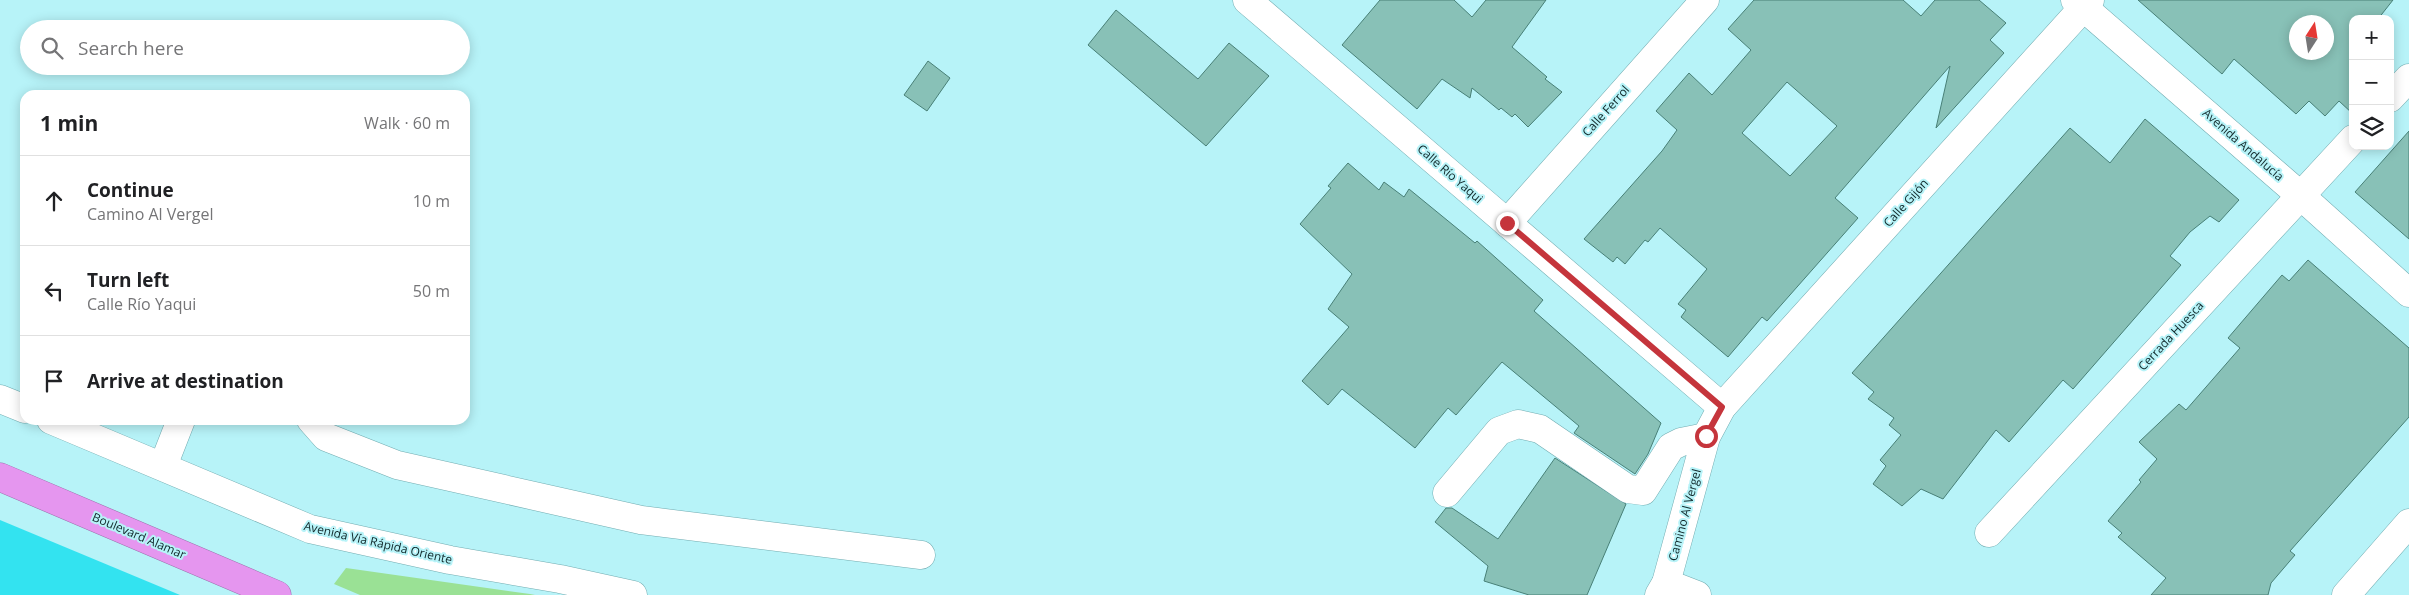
<!DOCTYPE html>
<meta charset="utf-8">
<style>
body{margin:0;font-family:"Open Sans",sans-serif;background:#f6f6f6;color:#202124}
.controls{position:absolute;right:15px;top:15px;display:grid;overflow:hidden;border-radius:10px;box-shadow:0 2px 12px #0003}
.controls button{width:45px;height:45px;display:grid;place-items:center;padding:0;border:0;border-bottom:1px solid #e0e0e0;background:#fff;color:#202124;font:25px sans-serif}
.compass{position:absolute;left:2289px;top:15px;width:45px;height:45px;border-radius:50%;background:#fff;box-shadow:0 2px 12px #0003;rotate:12deg}
.stop{position:absolute;width:15px;height:15px;margin:-11px;border:4px solid #c5353c;border-radius:50%;background:#fff}
.stop.end{background:#c5353c;border-color:#fff;box-shadow:0 1px 5px #0008}
.list{margin:0;padding:0;list-style:none}
h2{display:flex;justify-content:space-between;align-items:center;height:65px;margin:0;padding:0 20px;font-size:21px}
h2 small{font-size:16px;font-weight:400;color:#757577}
.list li{display:grid;grid-template-columns:32px 1fr auto;gap:15px;align-items:center;box-sizing:border-box;height:90px;padding:0 20px;border-top:1px solid #e0e0e0}
.list b{display:block;font-size:19px;white-space:nowrap}
.list p{margin:0;font-size:16px;white-space:nowrap;color:#757577}
.list em{font-size:16px;font-style:normal;color:#757577}
.icon{flex:none;width:28px;height:28px;fill:none;stroke:currentColor;stroke-width:2;stroke-linecap:round;stroke-linejoin:round}
.map{position:relative;flex:none;width:2409px;height:595px;overflow:hidden}
.search{position:absolute;background:#fff;box-shadow:0 2px 12px #0003;left:20px;top:20px;width:450px;height:55px;display:flex;align-items:center;gap:12px;box-sizing:border-box;padding:0 18px;border-radius:28px;color:#757577;font-size:19px}
.panel{position:absolute;background:#fff;box-shadow:0 2px 12px #0003;left:20px;top:90px;width:450px;height:335px;border-radius:15px}
.map>svg:first-child{display:block}
</style>
<div class="map">
<svg width="2409" height="595" viewBox="0 0 2409 595">
<rect width="100%" height="100%" fill="#b7f3f8"/>
<polygon fill="#9ae195" points="346,568 530,594 535,595 360,595 334,584"/>
<polygon fill="#33e3f0" points="0,520 180,595 0,595"/>
<g fill="#88c1b7" stroke="#488077" fill-rule="evenodd">
<polygon points="1380,0 1454,0 1472,17 1486,0 1546,0 1512,47 1547,77 1545,79 1562,92 1528,127 1515,114 1512,117 1501,108 1499,110 1472,88 1470,98 1442,79 1417,109 1342,45"/>
<path d="M1754,0H1903L1921,16L1935,0H1979L2006,23L1990,40L2004,53L1936,128L1950,66L1835,198L1858,218L1767,321L1762,317L1728,357L1681,317L1686,310L1678,304L1707,269L1660,228L1648,242L1645,240L1625,264L1617,257L1613,262L1584,239L1662,151L1677,130L1656,111L1689,73L1712,95L1751,50L1728,29ZM1787,82L1837,126L1790,176L1742,133Z"/>
<path d="M2138,0H2393L2378,19H2353V114L2339,101L2325,116L2309,101L2296,114L2234,59L2222,74ZM2296,22H2326V52H2296Z"/>
<polygon points="1116,10 1198,79 1229,43 1269,76 1206,146 1088,45"/>
<polygon points="928,61 950,78 927,111 904,95"/>
<polygon points="2145,119 2239,200 2219,222 2210,216 2190,232 2170,256 2181,265 2073,389 2063,380 2009,442 1996,430 1943,499 1921,489 1902,506 1873,484 1886,466 1880,460 1901,435 1889,425 1894,418 1868,399 1874,392 1852,373 2070,128 2110,163"/>
<polygon points="2409,131 2409,239 2355,192"/>
<polygon points="1348,163 1379,190 1384,182 1404,197 1409,189 1475,243 1477,241 1543,300 1534,311 1661,423 1648,454 1635,474 1574,433 1579,426 1502,362 1456,415 1448,408 1415,448 1342,389 1328,405 1302,381 1349,327 1328,309 1352,274 1300,224 1331,188 1328,186"/>
<polygon points="2308,260 2409,348 2409,417 2290,551 2295,555 2271,583 2268,595 2151,595 2166,578 2118,537 2122,533 2108,521 2141,482 2139,480 2157,459 2139,442 2179,404 2186,410 2240,348 2228,338 2282,275 2289,281"/>
<polygon points="1555,458 1626,504 1587,595 1529,595 1484,581 1488,566 1435,522 1446,508 1452,508 1498,539"/>
</g>
<g fill="none" stroke-linecap="round" stroke-linejoin="round">
<g stroke="#72acb1" stroke-width="29">
<g id="minor">
<polyline points="1247,0 1722,407"/>
<polyline points="2075,0 2301,196 2409,293"/>
<polyline points="2390,98 2409,78"/>
<polyline points="1507,223 1705,0"/>
<polyline points="0,399 25,409"/>
<polyline points="51,420 310,529 450,560 560,579 633,595"/>
<polyline points="311,420 326,437 397,465 641,520 921,555"/>
<polyline points="163,466 181,420"/>
<polyline points="1447,493 1499,431 1518,424 1540,429 1628,489 1643,491 1671,447 1681,442 1706,437"/>
<polyline points="1989,533 2353,139"/>
<polyline points="1666,583 1697,595"/>
<polyline points="1659,595 1666,583 1706,437 1722,407 2090,0"/>
<polyline points="2346,595 2409,523"/>
</g>
</g>
<g stroke="#9a70aa" stroke-width="29">
<polyline id="highway" points="0,477 277,595"/>
</g>
<use href="#minor" stroke="#fff" stroke-width="28"/>
<use href="#highway" stroke="#e596ef" stroke-width="28"/>
</g>
<g fill="none" stroke-linecap="round" stroke-linejoin="round">
<polyline stroke="#c5353c" stroke-width="6" points="1507,223 1722,407 1706,436"/>
</g>
<g text-anchor="middle" stroke-width="4" stroke-linejoin="round" paint-order="stroke">
<g font-size="12" fill="#10282a" stroke="#b7f3f8">
<text transform="translate(1606 111) rotate(-48)" y="4">Calle Ferrol</text>
<text transform="translate(2243 145) rotate(41)" y="4">Avenida Andalucía</text>
<text transform="translate(1450 174) rotate(41)" y="4">Calle Río Yaqui</text>
<text transform="translate(1906 203) rotate(-48)" y="4">Calle Gijón</text>
<text transform="translate(2171 336) rotate(-47)" y="4">Cerrada Huesca</text>
<text transform="translate(1685 515) rotate(-75)" y="4">Camino Al Vergel</text>
<text transform="translate(139 536) rotate(23)" y="4">Boulevard Alamar</text>
<text transform="translate(378 543) rotate(13)" y="4">Avenida Vía Rápida Oriente</text>
</g>
</g>
</svg>
<div class="controls">
<button>+</button>
<button>−</button>
<button><svg class="icon" aria-label="layers" viewBox="0 0 24 24"><path d="M12 4l9 5-9 5-9-5zM3 14l9 5 9-5"/></svg></button>
</div>
<svg class="compass" viewBox="-18 -18 36 36"><path d="M0-13l5 13h-10z" fill="#e53935"/><path d="M0 13l5-13h-10z" fill="#757577"/></svg>
<div class="stop" style="left:1706px;top:436px"></div>
<div class="stop end" style="left:1507px;top:223px"></div>
<div class="search"><svg class="icon" aria-label="search" viewBox="0 0 24 24"><circle cx="10" cy="10" r="6"/><path d="M15 15l6 6"/></svg>Search here</div>
<section class="panel">
<h2>1 min<small>Walk · 60 m</small></h2>
<ul class="list">
<li><svg class="icon" aria-label="ahead" viewBox="0 0 24 24"><path d="M12 20V5M6 11l6-6 6 6"/></svg><div><b>Continue</b><p>Camino Al Vergel</p></div><em>10 m</em></li>
<li><svg class="icon" aria-label="left" viewBox="0 0 24 24"><path d="M17 20v-9H6M10 6l-5 5 5 5"/></svg><div><b>Turn left</b><p>Calle Río Yaqui</p></div><em>50 m</em></li>
<li><svg class="icon" aria-label="arrive" viewBox="0 0 24 24"><path d="M6 21V4h12l-3 4 3 4H6"/></svg><div><b>Arrive at destination</b></div></li>
</ul>
</section>
</div>
